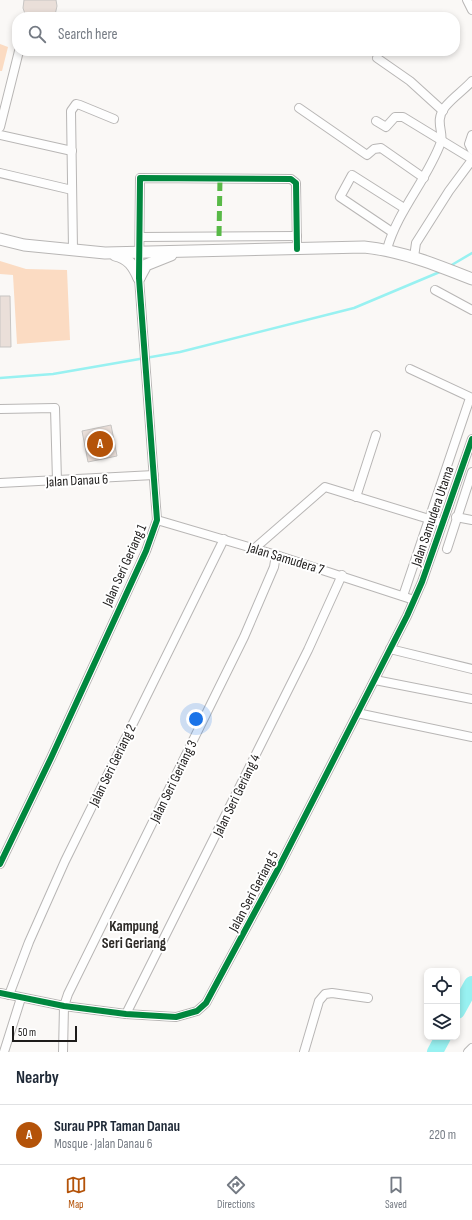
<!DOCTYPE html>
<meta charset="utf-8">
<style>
body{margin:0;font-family:"Sofia Sans Condensed",sans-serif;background:#f6f6f7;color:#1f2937}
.controls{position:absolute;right:12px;bottom:12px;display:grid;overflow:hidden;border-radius:8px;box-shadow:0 2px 6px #0003}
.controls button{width:36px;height:36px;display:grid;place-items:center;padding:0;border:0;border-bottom:1px solid #e0e1e3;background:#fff;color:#1f2937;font:20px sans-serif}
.scale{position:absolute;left:12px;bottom:10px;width:65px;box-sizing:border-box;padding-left:4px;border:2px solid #1d1b1a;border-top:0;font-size:11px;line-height:14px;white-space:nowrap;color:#1d1b1a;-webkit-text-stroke:3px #fff;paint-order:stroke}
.you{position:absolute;left:196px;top:719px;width:14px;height:14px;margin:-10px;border:3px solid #fff;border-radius:50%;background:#1a73e8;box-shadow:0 0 0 6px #1a73e833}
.badge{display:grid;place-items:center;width:26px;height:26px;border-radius:50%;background:#b45309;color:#fff;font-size:13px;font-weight:700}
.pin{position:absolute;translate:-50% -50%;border:2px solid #fff;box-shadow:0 1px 4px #0006}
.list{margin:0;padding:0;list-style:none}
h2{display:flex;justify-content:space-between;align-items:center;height:52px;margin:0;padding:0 16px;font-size:17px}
h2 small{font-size:13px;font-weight:400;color:#747a83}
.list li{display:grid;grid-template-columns:26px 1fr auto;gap:12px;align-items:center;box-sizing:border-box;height:60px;padding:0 16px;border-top:1px solid #e0e1e3}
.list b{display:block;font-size:15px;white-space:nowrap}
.list p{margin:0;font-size:13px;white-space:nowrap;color:#747a83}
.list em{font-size:13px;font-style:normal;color:#747a83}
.icon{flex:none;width:22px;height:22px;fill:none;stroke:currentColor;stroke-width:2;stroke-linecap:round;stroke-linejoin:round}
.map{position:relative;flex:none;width:472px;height:1052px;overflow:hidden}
.search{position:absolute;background:#fff;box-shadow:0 2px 6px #0003;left:12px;right:12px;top:12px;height:44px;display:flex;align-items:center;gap:10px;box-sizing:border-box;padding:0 14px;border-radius:16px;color:#747a83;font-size:15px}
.sheet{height:112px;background:#fff}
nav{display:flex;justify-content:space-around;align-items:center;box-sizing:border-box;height:56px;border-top:1px solid #e0e1e3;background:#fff;font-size:11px;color:#747a83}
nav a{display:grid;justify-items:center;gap:2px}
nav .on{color:#b45309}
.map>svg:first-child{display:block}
</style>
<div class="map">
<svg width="472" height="1052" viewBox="0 0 472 1052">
<rect width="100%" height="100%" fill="#faf8f6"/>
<g fill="#fbdbc2">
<polygon points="0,44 8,47 2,71 0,71"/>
<polygon points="0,261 26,269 67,270 70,340 17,344 13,275 0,274"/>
</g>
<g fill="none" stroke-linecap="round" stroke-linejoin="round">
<g stroke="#98f1f1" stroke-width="2.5">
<polyline points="450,266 472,253"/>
<polyline points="0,378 53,374 180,352 354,308 442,271"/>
</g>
<g stroke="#98f1f1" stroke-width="16">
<polyline points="457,1011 472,984"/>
<polyline points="435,1052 443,1037"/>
</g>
</g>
<g fill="#eadfd9" stroke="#c7c5c3">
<polygon points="24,0 56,0 57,6 55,15 54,17 26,17 23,8"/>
<polygon points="0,296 10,296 11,347 0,347"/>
<polygon points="111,425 117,456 88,462 82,431"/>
</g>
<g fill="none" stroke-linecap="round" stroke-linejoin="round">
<g stroke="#b8b6b5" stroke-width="10">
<g id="street">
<polyline points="467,0 472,10"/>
<polyline points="377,58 410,81 443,111"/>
<polyline points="299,108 367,155 374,149 381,148 424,178"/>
<polyline points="376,121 386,127 395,117 403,117 472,159"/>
<polyline points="0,127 19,51"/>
<polyline points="0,135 72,151"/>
<polyline points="472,135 469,144 472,150"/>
<polyline points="0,173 72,190"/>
<polyline points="392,232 340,197 352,175 404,208"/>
<polyline points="140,237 297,236"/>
<path d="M387,249C398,210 427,180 441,142C444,132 434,121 445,107C453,97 464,90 472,81"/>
<polyline points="73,250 71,111 76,104 80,105 114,119"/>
<polyline points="414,257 416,243 449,191 472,160"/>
<polyline points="435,290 472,310"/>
<polyline points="410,369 472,398"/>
<polyline points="0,409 55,408 57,481"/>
<polyline points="0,483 154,475"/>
<polyline points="356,497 376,435"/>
<polyline points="456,517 472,520"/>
<polyline points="157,520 276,555 414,600"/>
<polyline points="255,548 325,487 442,523"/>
<polyline points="447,549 472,472"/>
<polyline points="403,596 470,398"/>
<polyline points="390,649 472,669"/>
<polyline points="375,680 472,699"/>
<polyline points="357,713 472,737"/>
<polyline points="0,864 51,758 146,551 157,520 139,278 140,178 291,179 296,183 297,249"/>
<polyline points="0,993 64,1006 126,1014 176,1017 197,1011 206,1003 278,869 407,616 422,582 472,439"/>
<polyline points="9,995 29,942 65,861 224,539"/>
<polyline points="126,1014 308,650 342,575"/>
<polyline points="4,1052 21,998"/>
<polyline points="63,1052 64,1006 68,994 244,637 274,567 276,555"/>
<polyline points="304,1052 319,1001 325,994 332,993 368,998"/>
<polyline points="468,1052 472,1048"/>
</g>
</g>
<g stroke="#b8b6b5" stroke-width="13">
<g id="secondary">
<path d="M0,239L24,245L105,253L364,247C402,251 437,265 472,279"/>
<path d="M115,255C129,258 134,267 139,278"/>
<polyline points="139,278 146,265 171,255"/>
</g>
</g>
<use href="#street" stroke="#fefefe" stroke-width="8"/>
<use href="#secondary" stroke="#fefefe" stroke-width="11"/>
<polyline stroke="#58b947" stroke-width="5" stroke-dasharray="10 5" stroke-linecap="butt" points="219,236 220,178"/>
<g stroke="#fff" stroke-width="8">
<g id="cycleway">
<polyline points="0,864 51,758 146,551 157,520 139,278 140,178 291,179 296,183 297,249"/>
<polyline points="0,993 64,1006 126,1014 176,1017 197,1011 206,1003 278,869 407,616 422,582 472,439"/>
</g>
</g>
<use href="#cycleway" stroke="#00873e" stroke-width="6"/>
</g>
<g text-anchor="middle" stroke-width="4" stroke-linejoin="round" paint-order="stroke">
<g font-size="14" fill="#1d1b1a" stroke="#fff">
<text transform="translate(77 480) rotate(-3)" y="5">Jalan Danau 6</text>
<text transform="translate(432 516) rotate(-71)" y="5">Jalan Samudera Utama</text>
<text transform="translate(286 558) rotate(17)" y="5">Jalan Samudera 7</text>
<text transform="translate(124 565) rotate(-66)" y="5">Jalan Seri Geriang 1</text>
<text transform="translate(112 765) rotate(-64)" y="5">Jalan Seri Geriang 2</text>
<text transform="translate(173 781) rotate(-64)" y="5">Jalan Seri Geriang 3</text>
<text transform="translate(236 795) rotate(-64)" y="5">Jalan Seri Geriang 4</text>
<text transform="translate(253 891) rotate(-62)" y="5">Jalan Seri Geriang 5</text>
</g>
<g font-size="15" font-weight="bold" fill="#2d2a27" stroke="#fff">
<text x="134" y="931">Kampung<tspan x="134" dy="17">Seri Geriang</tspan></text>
</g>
</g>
</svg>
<div class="controls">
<button><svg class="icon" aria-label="locate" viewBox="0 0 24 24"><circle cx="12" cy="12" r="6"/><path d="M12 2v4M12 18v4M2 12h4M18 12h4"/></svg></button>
<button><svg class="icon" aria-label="layers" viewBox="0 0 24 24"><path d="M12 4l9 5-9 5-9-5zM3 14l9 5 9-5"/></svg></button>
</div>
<div class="scale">50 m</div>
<div class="you"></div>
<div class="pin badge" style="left:100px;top:444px">A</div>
<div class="search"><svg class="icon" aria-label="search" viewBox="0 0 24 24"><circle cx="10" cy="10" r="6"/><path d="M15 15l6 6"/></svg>Search here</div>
</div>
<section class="sheet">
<h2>Nearby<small></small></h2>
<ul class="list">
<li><span class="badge">A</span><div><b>Surau PPR Taman Danau</b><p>Mosque · Jalan Danau 6</p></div><em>220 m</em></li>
</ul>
</section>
<nav>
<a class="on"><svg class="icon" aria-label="map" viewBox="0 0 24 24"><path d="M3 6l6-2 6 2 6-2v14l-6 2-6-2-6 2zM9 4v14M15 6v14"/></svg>Map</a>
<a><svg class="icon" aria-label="directions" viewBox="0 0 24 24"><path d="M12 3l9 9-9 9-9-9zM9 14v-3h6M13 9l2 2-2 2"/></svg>Directions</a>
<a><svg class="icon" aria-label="saved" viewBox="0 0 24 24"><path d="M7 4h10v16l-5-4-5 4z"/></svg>Saved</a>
</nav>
